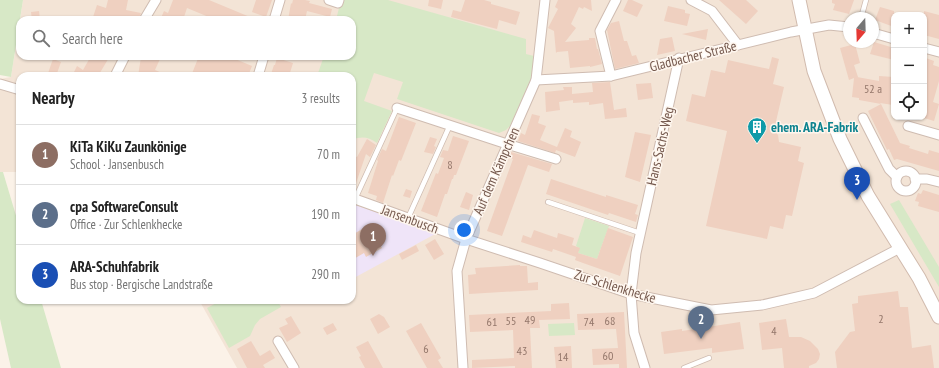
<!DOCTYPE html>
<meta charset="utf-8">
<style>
body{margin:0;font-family:"PT Sans Narrow",sans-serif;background:#f6f6f6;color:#222}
.controls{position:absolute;right:12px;top:12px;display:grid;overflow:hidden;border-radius:8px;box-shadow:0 1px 3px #0004}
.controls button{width:36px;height:36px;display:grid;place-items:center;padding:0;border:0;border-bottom:1px solid #e0e0e0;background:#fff;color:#222;font:20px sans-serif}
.compass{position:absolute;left:843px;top:12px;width:36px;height:36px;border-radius:50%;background:#fff;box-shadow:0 1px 3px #0004;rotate:199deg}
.you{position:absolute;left:464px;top:230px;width:14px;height:14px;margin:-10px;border:3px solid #fff;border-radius:50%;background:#1a73e8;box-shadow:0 0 0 6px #1a73e833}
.badge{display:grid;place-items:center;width:26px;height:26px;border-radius:50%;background:#2563eb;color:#fff;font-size:13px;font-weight:700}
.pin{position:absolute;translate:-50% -33px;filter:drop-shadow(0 1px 2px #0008)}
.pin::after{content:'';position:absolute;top:21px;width:14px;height:12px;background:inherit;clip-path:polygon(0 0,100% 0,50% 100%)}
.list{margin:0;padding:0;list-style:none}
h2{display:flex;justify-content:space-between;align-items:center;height:52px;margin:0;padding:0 16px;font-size:17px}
h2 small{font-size:13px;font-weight:400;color:#767676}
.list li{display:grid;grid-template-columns:26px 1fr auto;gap:12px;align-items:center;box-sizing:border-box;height:60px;padding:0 16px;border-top:1px solid #e0e0e0}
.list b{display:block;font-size:15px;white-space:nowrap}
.list p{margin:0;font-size:13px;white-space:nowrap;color:#767676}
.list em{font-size:13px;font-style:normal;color:#767676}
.icon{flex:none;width:22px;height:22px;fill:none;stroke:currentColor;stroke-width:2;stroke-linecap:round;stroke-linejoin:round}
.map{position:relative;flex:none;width:939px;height:368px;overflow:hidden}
.search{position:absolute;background:#fff;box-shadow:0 1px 3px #0004;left:16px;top:16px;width:340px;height:44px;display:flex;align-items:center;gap:10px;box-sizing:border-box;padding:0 14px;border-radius:12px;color:#767676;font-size:15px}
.panel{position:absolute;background:#fff;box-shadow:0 1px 3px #0004;left:16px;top:72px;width:340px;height:232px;border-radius:12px}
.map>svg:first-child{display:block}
</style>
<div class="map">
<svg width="939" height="368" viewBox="0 0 939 368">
<rect width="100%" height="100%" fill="#fbf2e8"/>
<path fill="#f3e4d6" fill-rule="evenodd" d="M23,0H939V368H237L199,300H352V76H20V172H0V79L11,77L20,20V56H352V20H20ZM894,15H924V117H894ZM849,18H873V42H849Z"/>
<polygon fill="#efe4f8" points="352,204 437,233 352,279"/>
<g fill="#d7e8c6">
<polygon points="0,0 23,0 11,77 0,75"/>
<path d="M341,0H388L526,39V54L534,56L532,77L510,126L506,130L499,133L397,99L403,82L374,73L364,101L392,111L377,143C368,137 362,136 352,140V76H317L324,56H352V20H336Z"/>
<polygon points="0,172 3,172 20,229 20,300 41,300 61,368 11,368 0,319"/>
<polygon points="899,200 939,267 939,287 890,204"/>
<polygon points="585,218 609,226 597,259 578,253 579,248 576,246"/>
<polygon points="222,300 277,300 281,307 260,319 255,325 250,336 229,348 207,308"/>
<polygon points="574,323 575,335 549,336 548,324"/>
</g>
<g fill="#efd0c0">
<polygon points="108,0 128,0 126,10 141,13 138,20 124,18 123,20 92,20 97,5 106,8"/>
<polygon points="173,0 209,0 257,20 216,20 187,8 183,20 184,20 160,20 164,11 168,13"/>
<polygon points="256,0 272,0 266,17 252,12"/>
<polygon points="293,0 305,0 310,1 309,3 332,9 330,17 307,11 305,20 288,20 291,3 292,4"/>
<polygon points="429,0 443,0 441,9 428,6"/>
<polygon points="465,0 484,0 491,2 491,4 520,12 516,25 499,20 497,29 451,17 453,10 461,12"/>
<polygon points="558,0 591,0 592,11 584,7 583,9 579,7 571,24 576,28 565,42 589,40 589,38 595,38 597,49 598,49 602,64 590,67 590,66 570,68 568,51 557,52 556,53 554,31 548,28 558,9 555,7"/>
<polygon points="628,0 632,0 643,5 637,17 623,11"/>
<polygon points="719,0 746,0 758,11 746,24"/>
<polygon points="832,0 854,0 849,14 833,10 835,4 832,3"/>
<polygon points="668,6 685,10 685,13 690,14 687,26 664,21"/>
<polygon points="880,7 894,11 894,27 875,20"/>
<polygon points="39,11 40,20 32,20 31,12"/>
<polygon points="924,11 939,15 939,39 924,35"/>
<polygon points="619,21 624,41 627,41 632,56 636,55 639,63 615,69 607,30 611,23"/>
<polygon points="708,29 706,40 682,34"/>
<polygon points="672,37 675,51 657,55 660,39"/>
<polygon points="874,42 894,48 894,60 870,54"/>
<polygon points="855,44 860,63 854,65 858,77 857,77 879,81 879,76 894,77 893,105 880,103 881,104 859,100 859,98 852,97 854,78 849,80 840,48"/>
<polygon points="91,56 110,56 98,76 72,76 77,66 83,70"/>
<polygon points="143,56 153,56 160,59 155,70 169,76 138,76 141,57"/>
<polygon points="199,56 228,56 252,66 248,76 191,76"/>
<polygon points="772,57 779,59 773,84 784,87 774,130 778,135 779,142 801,147 798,161 804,163 792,216 786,215 783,229 770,226 767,239 706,226 727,131 686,121 692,94 705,97 711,70 725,73 728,60 769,69"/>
<polygon points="277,58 293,63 289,76 272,76 271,74 274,65 275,65"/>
<polygon points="926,58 934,61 933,65 939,67 939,81 933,102 939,104 934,121 924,118 924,65"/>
<polygon points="53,59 61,62 56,76 47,76"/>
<polygon points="610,82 614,110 626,108 627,117 605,119 603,103 589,105 589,102 573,103 573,97 573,100 559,102 560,110 546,112 545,92 564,90 563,87 572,87 572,94 593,92 592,83"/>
<polygon points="651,83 653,98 638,100 636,84"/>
<polygon points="881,104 900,143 910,146 909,148 928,154 929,150 939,153 939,171 897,159 894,160 889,149 887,150 868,111"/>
<polygon points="532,114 540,116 538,123 546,126 540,140 557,147 565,128 572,131 570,137 581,142 575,157 556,150 555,153 518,141 521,133 525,135"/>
<polygon points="399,117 416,123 401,161 399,160 393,176 392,175 383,203 376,200 377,196 368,193 378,161 377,160 382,149 386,151"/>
<polygon points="635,132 651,135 640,182 625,177"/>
<polygon points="453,136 469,141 456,175 454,175 453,179 452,179 447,194 445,194 437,217 421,211 436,173 438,174 444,158 440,157 443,150 448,151"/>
<polygon points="430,137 437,139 434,146 436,147 433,154 424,152"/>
<polygon points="367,139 376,145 370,157 366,154 353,192 352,192 352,155 357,157"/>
<polygon points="511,152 552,164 549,172 528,165 502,236 487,231 513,159 509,158"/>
<polygon points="551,179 606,197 606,195 638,205 635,214 638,215 636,222 609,213 608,215 546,194"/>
<polygon points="406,189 412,191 410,198 403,196"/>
<polygon points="923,190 939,195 939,212 918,206 919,202 915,201 918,193 921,194"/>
<polygon points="466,192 473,195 469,210 460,207"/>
<polygon points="369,225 382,248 366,257 364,253 352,260 352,235"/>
<polygon points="608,228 633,237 620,276 583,263 575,260 576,257 553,249 552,252 521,242 523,235 531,238 534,230 557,238 558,233 574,238 572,245 580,248 578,253 597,259"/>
<polygon points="435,239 444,254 434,260 425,245"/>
<polygon points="416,245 419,251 402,260 399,254"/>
<polygon points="520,265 520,266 527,266 528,283 538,282 538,290 469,294 468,275 476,274 475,268"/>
<polygon points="898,291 900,307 908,307 912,348 931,345 934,368 837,368 835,352 850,332 855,331 852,304 858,303 858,296"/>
<polygon points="569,303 570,319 539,320 540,328 530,328 532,368 515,368 515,366 472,368 472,360 514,358 513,330 470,332 469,315 551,311 551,304"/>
<polygon points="624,312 627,368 619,368 619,364 593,365 592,349 618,348 616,329 578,330 577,314"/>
<polygon points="379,314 384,317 390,327 378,334 370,319"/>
<polygon points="291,316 301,333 287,342 279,328 288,324 285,319"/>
<polygon points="786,319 789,337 801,337 810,341 818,349 820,354 819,359 816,363 809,366 809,368 784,368 782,348 762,350 759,323"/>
<polygon points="740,322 744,349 712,353 712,348 664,354 661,332 682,329 682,331"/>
<polygon points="333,323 337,330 327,335 323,328"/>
<polygon points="421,323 441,358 438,360 443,368 427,368 406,331"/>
<polygon points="251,341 260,356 270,350 275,358 263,365 265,368 247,368 237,349"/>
<polygon points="368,341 377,357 383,368 365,368 359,357 361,356 356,347"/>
<polygon points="571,346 572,368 556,368 554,347"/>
</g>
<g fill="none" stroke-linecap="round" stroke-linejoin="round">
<g stroke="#cfbcb1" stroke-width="6">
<g id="service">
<polyline points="861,18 866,0"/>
<polyline points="355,199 397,108"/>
<polyline points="548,202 640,233"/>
<polyline points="408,218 450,125"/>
<polyline points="684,368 709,358"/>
</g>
</g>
<g stroke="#cfbcb1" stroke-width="11">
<g id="minor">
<polyline points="329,0 338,3 339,0"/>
<polyline points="691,0 712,11 738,45"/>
<polyline points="144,20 156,0"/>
<polyline points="274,20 280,0"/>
<polyline points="873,33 894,39"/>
<polyline points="924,48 939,52"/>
<polyline points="115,76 125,56"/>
<polyline points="258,76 264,56"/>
<polyline points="611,76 600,31 616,0"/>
<polyline points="536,80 611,76 791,32 829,25 849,27"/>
<polyline points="0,84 20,90"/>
<polyline points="397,108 507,144 556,159"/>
<polyline points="863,118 889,169 897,177"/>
<polyline points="908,126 939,135"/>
<circle cx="906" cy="181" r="10"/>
<polyline points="915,179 927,179 939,182"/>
<polyline points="355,199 466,239 540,263 631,294 711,310 762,305 814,293 900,248"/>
<polyline points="278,341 294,368"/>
<polyline points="463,368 457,271 466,239 536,80 545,0"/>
<polyline points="645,368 634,333 631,294 636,253 679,58"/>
</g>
</g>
<g stroke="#d1bbae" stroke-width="15">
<polyline id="secondary" points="799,0 814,71 840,139 868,196 919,278 939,317"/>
</g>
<use href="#service" stroke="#fff" stroke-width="4.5"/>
<use href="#minor" stroke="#fff" stroke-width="9"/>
<use href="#secondary" stroke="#fff" stroke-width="13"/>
</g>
<defs>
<g id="building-pin" transform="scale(1)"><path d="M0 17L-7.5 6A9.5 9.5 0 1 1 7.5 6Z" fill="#0f9aa8" stroke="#fef6ee"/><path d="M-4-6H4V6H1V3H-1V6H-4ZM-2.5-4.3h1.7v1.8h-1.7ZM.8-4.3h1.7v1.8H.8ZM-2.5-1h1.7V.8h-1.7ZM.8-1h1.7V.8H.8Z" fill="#fff"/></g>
</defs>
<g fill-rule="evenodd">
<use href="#building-pin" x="757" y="127"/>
</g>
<g text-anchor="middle" stroke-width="3" stroke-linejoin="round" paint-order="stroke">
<g font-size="12" fill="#93766a">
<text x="873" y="93">52 a</text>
<text x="450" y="169">8</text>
<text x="881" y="323">2</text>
<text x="530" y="324">49</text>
<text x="511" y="325">55</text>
<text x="610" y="325">68</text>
<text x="492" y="326">61</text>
<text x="589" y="326">74</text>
<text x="774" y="335">4</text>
<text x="426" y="353">6</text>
<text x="522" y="355">43</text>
<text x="608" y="360">60</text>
<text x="563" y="361">14</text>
</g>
<g font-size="14" fill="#74584d" stroke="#fef6ee">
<text transform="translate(693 56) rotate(-14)" y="5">Gladbacher Straße</text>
<text transform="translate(660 146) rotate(-77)" y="5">Hans-Sachs-Weg</text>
<text transform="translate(496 171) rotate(-66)" y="5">Auf dem Kämpchen</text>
<text transform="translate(410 219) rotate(20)" y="5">Jansenbusch</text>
<text transform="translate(615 286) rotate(17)" y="5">Zur Schlenkhecke</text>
</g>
<g font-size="14" font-weight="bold" fill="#0d838f" stroke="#fef6ee" text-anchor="start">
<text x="771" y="132">ehem. ARA-Fabrik</text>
</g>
</g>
</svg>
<div class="controls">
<button>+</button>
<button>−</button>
<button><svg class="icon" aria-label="locate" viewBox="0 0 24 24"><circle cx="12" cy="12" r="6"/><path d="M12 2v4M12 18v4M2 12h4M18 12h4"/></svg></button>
</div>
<svg class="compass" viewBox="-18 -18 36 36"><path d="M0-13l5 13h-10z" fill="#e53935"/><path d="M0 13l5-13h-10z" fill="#767676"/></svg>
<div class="you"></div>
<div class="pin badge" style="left:373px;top:256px;background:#8d6e63">1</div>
<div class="pin badge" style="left:701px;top:339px;background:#5c6f8a">2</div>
<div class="pin badge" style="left:857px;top:200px;background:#1a4fb4">3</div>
<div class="search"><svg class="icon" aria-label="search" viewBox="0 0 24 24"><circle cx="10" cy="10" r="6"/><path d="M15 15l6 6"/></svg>Search here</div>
<section class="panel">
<h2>Nearby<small>3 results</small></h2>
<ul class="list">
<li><span class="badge" style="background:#8d6e63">1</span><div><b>KiTa KiKu Zaunkönige</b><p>School · Jansenbusch</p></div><em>70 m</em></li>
<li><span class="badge" style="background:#5c6f8a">2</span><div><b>cpa SoftwareConsult</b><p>Office · Zur Schlenkhecke</p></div><em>190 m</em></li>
<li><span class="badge" style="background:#1a4fb4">3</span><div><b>ARA-Schuhfabrik</b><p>Bus stop · Bergische Landstraße</p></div><em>290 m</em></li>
</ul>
</section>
</div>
